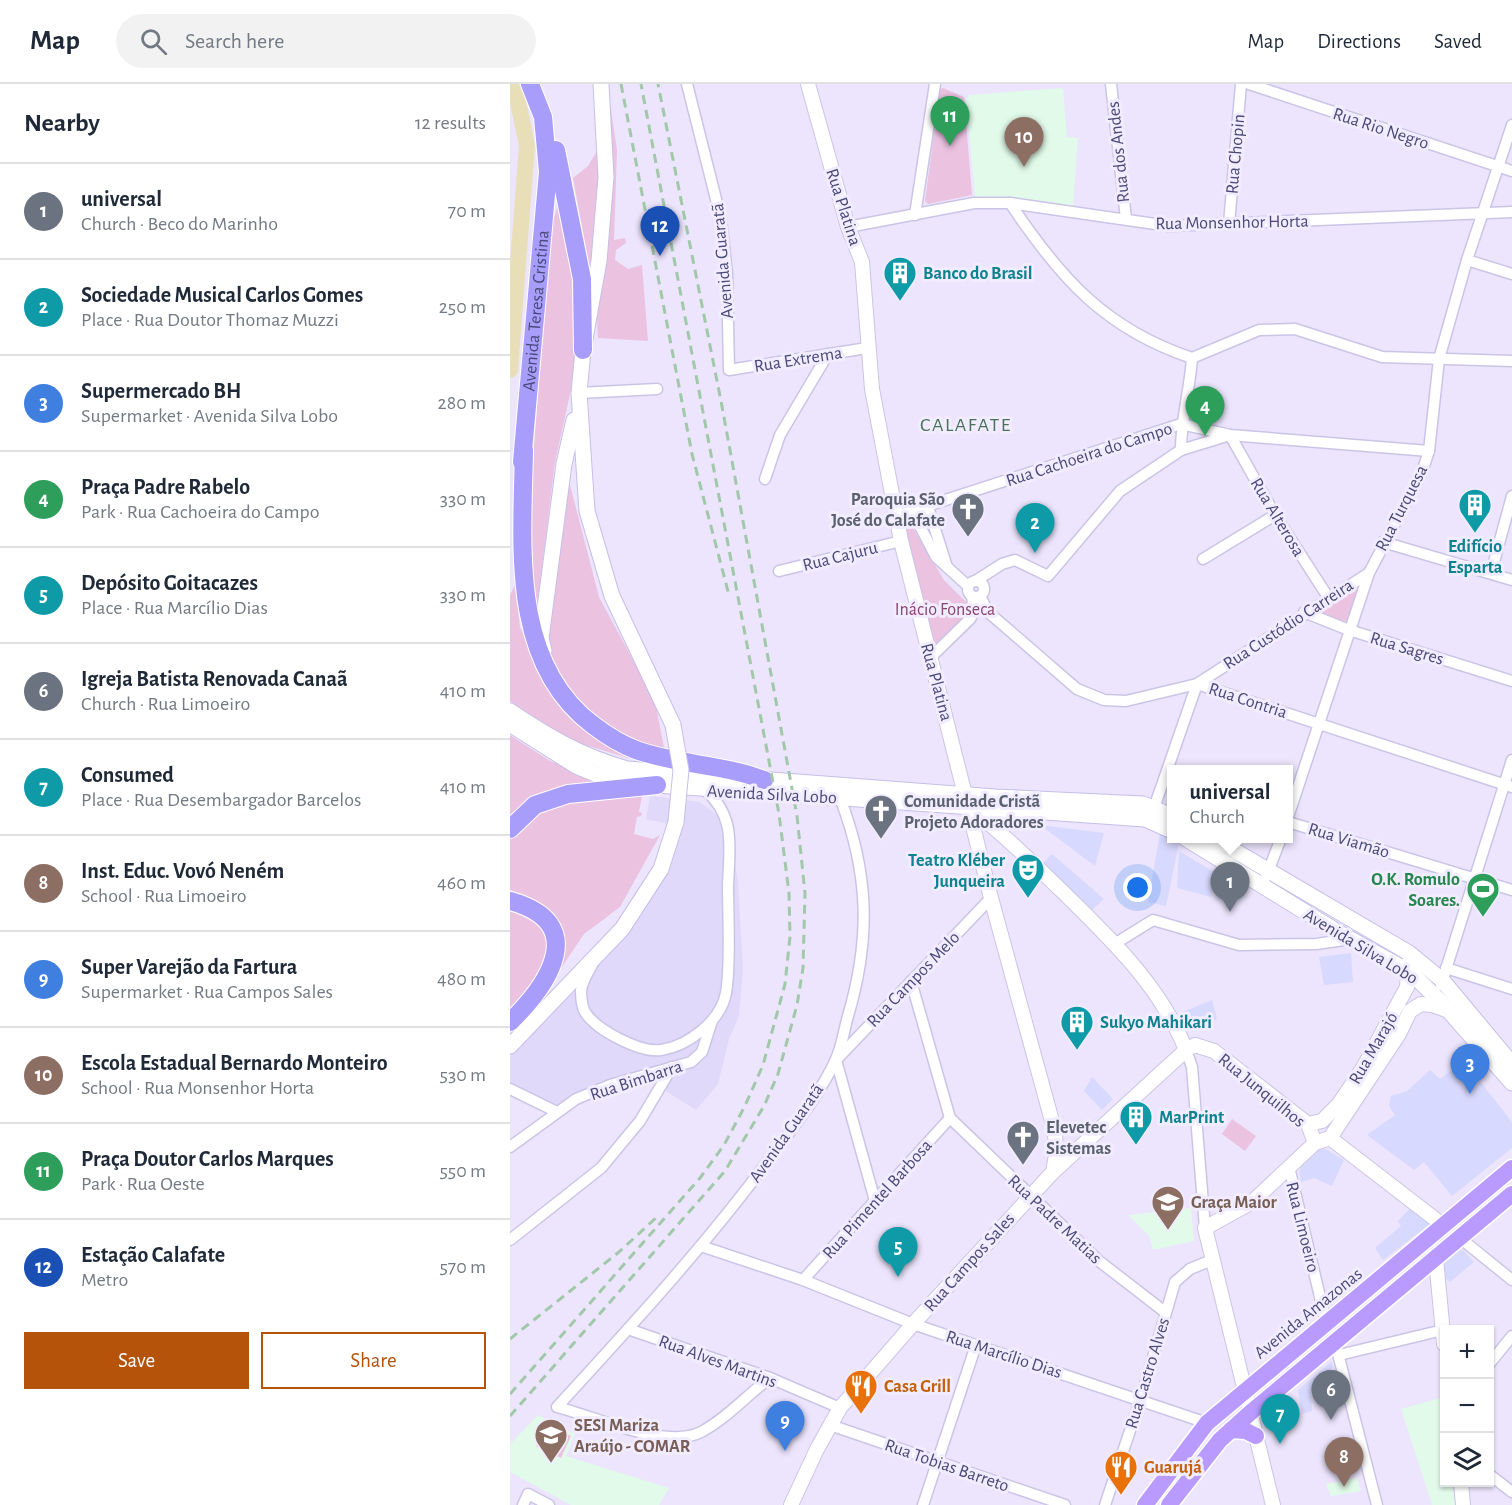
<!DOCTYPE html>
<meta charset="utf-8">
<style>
body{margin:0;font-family:"Alegreya Sans",sans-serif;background:#f2f2f3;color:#1f2937}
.controls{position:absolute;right:18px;bottom:18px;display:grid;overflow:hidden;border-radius:0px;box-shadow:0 2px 4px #0004}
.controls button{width:54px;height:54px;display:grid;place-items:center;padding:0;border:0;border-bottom:2px solid #e0e1e3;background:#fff;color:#1f2937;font:30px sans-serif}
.you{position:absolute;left:628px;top:804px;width:21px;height:21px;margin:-15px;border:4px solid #fff;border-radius:50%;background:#1a73e8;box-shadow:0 0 0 9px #1a73e833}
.badge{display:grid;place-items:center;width:39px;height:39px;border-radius:50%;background:#b45309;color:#fff;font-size:20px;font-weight:700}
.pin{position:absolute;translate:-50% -50px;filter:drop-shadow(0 2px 3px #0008)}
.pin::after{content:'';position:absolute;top:32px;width:21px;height:18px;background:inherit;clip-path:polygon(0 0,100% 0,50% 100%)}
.popup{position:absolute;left:657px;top:681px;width:126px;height:78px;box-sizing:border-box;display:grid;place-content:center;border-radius:0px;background:#fff;filter:drop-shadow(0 2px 4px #0005);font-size:20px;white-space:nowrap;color:#747a83}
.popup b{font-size:22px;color:#1f2937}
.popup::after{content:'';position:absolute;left:50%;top:100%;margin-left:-12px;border:12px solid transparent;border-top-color:#fff}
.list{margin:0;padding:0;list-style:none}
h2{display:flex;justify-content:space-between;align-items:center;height:78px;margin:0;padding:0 24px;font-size:26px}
h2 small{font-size:20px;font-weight:400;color:#747a83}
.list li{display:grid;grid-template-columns:39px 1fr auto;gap:18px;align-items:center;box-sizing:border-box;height:96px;padding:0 24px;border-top:2px solid #e0e1e3}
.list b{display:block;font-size:22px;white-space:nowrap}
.list p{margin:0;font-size:20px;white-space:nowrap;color:#747a83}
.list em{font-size:20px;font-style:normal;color:#747a83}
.actions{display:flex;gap:12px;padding:18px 24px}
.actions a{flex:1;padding:14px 0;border:2px solid #b45309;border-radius:0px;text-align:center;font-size:21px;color:#b45309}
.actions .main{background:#b45309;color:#fff}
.icon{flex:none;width:33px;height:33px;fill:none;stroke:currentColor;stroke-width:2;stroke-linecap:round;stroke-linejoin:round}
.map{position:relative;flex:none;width:1002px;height:1421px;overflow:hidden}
header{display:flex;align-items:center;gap:36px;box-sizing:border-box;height:84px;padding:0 30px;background:#fff;border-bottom:2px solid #e0e1e3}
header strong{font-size:28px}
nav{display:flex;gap:33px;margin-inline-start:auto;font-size:21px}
.search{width:420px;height:54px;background:#f2f2f3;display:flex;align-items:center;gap:15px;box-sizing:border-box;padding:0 21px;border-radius:33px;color:#747a83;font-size:22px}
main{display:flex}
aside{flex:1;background:#fff}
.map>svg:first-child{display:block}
</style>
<header>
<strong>Map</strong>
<div class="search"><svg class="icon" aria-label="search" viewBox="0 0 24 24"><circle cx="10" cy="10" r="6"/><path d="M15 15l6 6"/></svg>Search here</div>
<nav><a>Map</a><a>Directions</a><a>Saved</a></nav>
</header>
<main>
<aside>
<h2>Nearby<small>12 results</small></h2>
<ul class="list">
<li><span class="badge" style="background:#6b7280">1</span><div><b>universal</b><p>Church · Beco do Marinho</p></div><em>70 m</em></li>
<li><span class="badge" style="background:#0f9aa8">2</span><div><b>Sociedade Musical Carlos Gomes</b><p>Place · Rua Doutor Thomaz Muzzi</p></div><em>250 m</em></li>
<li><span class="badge" style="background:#3f7fe0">3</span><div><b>Supermercado BH</b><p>Supermarket · Avenida Silva Lobo</p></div><em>280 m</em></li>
<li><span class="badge" style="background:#2e9e5b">4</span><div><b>Praça Padre Rabelo</b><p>Park · Rua Cachoeira do Campo</p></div><em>330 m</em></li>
<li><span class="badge" style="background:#0f9aa8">5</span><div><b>Depósito Goitacazes</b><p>Place · Rua Marcílio Dias</p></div><em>330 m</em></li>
<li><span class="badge" style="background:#6b7280">6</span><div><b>Igreja Batista Renovada Canaã</b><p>Church · Rua Limoeiro</p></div><em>410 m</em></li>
<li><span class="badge" style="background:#0f9aa8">7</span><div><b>Consumed</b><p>Place · Rua Desembargador Barcelos</p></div><em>410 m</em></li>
<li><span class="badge" style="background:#8d6e63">8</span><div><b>Inst. Educ. Vovó Neném</b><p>School · Rua Limoeiro</p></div><em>460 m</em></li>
<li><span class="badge" style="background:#3f7fe0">9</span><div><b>Super Varejão da Fartura</b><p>Supermarket · Rua Campos Sales</p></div><em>480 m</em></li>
<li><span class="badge" style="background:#8d6e63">10</span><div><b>Escola Estadual Bernardo Monteiro</b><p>School · Rua Monsenhor Horta</p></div><em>530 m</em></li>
<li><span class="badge" style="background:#2e9e5b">11</span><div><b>Praça Doutor Carlos Marques</b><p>Park · Rua Oeste</p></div><em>550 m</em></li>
<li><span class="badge" style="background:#1a4fb4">12</span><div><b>Estação Calafate</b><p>Metro</p></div><em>570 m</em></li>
</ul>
<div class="actions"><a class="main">Save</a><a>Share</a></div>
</aside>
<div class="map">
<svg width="1002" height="1421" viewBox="0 0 1002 1421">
<rect width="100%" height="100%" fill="#ece5fd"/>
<polygon fill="#e1d9fa" points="140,712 190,718 211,734 219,749 228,797 233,885 229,932 219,955 208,1000 186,1026 127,989 57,1027 0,1000 0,969 112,854 168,742 136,735"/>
<g fill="#d8d9fe">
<polygon points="530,741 594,749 585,782"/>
<polygon points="650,749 669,760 656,822 638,818"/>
<polygon points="669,767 709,791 701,813 667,804"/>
<polygon points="542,770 594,815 582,826 533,779"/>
<polygon points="841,869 843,898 814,901 809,873"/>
<polygon points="702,916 707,935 684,945 673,928"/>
<polygon points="954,977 1002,1038 1002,1064 942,1112 914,1078 904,1086 857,1051 885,1031 879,1022 881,1012 897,1007 920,986 930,995"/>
<polygon points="582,993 603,1015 592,1026 574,1007"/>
<polygon points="805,1059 834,1076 822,1102 804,1094 791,1098 789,1087"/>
<polygon points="900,1124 920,1140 873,1176 865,1164 891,1142 888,1137"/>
<polygon points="953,1166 964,1178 940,1198 931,1190 930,1180 936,1167"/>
<polygon points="822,1277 823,1283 801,1308 802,1327 792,1330 788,1306"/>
</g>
<g fill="#e1fae9">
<polygon points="553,4 557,53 568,54 563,122 465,112 456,15 459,11"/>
<polygon points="681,1124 684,1157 643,1166 640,1153 618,1131"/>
<polygon points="930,1314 934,1348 934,1398 942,1399 945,1421 922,1421 891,1325"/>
<polygon points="28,1331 65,1350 56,1372 159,1404 149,1421 61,1421 0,1388 0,1360"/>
<polygon points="847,1394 851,1407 821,1412 816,1400"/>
</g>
<g fill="#ecc2e1">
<path d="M92,0H97L107,66L104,156L115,154L116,159L106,166L105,176L118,185L132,181L138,257L88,254C83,199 100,146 103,92C104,61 97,30 92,0Z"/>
<polygon points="433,4 454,13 462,111 418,120 415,117 430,5"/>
<polygon points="87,67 89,87 80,185 63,94 78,82"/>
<polygon points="50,114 68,195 70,265 45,378 24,547 16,501 21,400 33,248 37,156"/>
<polygon points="59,397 89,513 145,617 155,669 101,644 61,611 45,589 36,554"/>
<polygon points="401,441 434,496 461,523 459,532 424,561 392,443"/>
<polygon points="852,496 838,538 801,527"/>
<polygon points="5,501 10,543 34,595 135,676 118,674 50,653 0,617 0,511"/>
<path d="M0,651L40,677L102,700C52,702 38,701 0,736Z"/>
<path d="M98,711L132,712L129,728L132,729L131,732L127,733L124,750L143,755L150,751L110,823L74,850L45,893C61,847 48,819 0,806V750L28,724Z"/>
<polygon points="0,821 12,824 40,852 39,876 29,892 0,924"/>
<polygon points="722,1035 746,1052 735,1067 712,1050"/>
<polygon points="36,1340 61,1352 51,1374 26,1362"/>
</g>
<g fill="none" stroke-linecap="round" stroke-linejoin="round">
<polyline stroke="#e8dfb8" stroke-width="16" points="0,0 8,18 17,61 0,286"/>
<g stroke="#cac5e7" stroke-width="13">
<g id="minor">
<polyline points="177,0 211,135 217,189 219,286 357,264"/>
<polyline points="601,0 616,135"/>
<polyline points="739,0 1002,87"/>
<path d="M500,119C550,194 595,245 682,274L749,246L785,245L872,273L1002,277"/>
<polyline points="405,131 425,0"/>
<polyline points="719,140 731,0"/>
<polyline points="338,143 464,119 500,119 659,142 1002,128"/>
<polyline points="957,176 1002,190"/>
<polyline points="69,309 147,305"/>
<polyline points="671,366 720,351 765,431 818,513"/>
<polyline points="255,395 270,351 318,270"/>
<polyline points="418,423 437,483"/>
<polyline points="402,427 426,473 458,502"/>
<polyline points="386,432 671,340 720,351 919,367"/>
<polyline points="873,458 1002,496"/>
<polyline points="693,475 765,431"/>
<polyline points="269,487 391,457"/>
<polyline points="981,489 1002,412"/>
<path d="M467,496L492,480L505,476L538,492L610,407L671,366C671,335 680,305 682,274"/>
<circle cx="466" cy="505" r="8"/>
<polyline points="470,512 478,528 567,605 594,616 616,617 687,600 1002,703"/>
<polyline points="794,528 839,546 1002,597"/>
<polyline points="420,574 460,535 464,528 462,512"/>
<polyline points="644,724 687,600 859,489"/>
<polyline points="778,733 859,489 912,388 919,367 929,275 957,176 1002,41"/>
<polyline points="778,738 1002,806"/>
<polyline points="756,793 771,754"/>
<polyline points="606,859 643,836 729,861 806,860 841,855"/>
<path d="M82,881C78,888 72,898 71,906C71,912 72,924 75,928C86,946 130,969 151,966C178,962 211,937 216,909C221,880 218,833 218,803C219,765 227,733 195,706"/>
<polyline points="936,884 1002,905"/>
<polyline points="401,897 440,1034 589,1177 655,1228"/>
<polyline points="931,901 1002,676"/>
<polyline points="676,966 682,983 695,1144"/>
<polyline points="0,1005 47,1028"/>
<polyline points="0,1063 66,1015 100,1001 181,978 192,968 202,937"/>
<polyline points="779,1083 816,1238"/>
<polyline points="365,1117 326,976 481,814"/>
<polyline points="950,1154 1002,1196"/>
<polyline points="0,1156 91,1084 130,1037 162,983"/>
<polyline points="191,1162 293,1196 403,1240 697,1339"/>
<polyline points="293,1196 440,1034"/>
<polyline points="118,1245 260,1294 330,1324"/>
<polyline points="825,1258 867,1421"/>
<polyline points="829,1271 933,1246"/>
<polyline points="980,1279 1002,1252"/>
<path d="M260,1294C237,1311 216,1335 191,1348C156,1366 84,1332 47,1323C122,1241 197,1160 263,1070C284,1042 312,1007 326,975C332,962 334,946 338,932C361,854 359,789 330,714"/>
<polyline points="320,1341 555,1421"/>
<polyline points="980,1391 1002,1408"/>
<polyline points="13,1421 18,1410 39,1421"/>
<polyline points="413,1421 466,1261"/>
<polyline points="595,1421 631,1314 665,1198 680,1185 702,1176"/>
</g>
</g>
<g stroke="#cac5e7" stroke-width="16">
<g id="tertiary">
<polyline points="298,0 338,143 352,178 362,305 391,457 481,814 545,1048 546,1071 543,1088"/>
<path d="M459,723C493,750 523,779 554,809C602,856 651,903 676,966"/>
<polyline points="798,1040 812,1037 829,1020 853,984 897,903 899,878"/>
<polyline points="820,1054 889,950 900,927 911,920 922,921 939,927"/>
<polyline points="926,1175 934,1260"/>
<polyline points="951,1398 953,1421"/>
<polyline points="281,1421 307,1365 330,1324 403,1240 543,1088 676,966 685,961 704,967 798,1040 805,1059"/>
<polyline points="763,1421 695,1144 742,1118 805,1059 820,1054 934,1142"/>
</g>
</g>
<g stroke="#c5bfea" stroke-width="17">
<g id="secondary">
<polyline points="91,0 96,93 89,177 73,266 69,309 77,427 102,512 163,641"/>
<polyline points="34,567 31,554 54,380 64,336"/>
<path d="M0,627C39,653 71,672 117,685L485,713L633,720L662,732"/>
<polyline points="0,640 66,682 88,691 147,701 635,735 662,747"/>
<polyline points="491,748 490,734 493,726"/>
<polyline points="675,754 826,847 900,888 931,918 1002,999"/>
<polyline points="703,754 899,869 932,896 1002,980"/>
<polyline points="0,962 112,845 151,785 166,738"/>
</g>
</g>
<g stroke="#fff" stroke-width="19">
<g id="primary">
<polyline points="721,1346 736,1347 746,1352"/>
<polyline points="635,1421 697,1339 1002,1084"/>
<polyline points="659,1421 710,1356 740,1329 1002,1110"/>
</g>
</g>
<g stroke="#fff" stroke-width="20">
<g id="trunk">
<polyline points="46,66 72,195 73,266"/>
<path d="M14,367C12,462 0,579 83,641C96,651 110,660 126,666C168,681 213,680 254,696"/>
<path id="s1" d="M12,378L38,88L33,33L20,0"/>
<polyline points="0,745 25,721 58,710 147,701"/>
<path d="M0,817C80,839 39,900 0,938"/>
</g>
</g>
<use href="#minor" stroke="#fff" stroke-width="10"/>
<use href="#tertiary" stroke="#fff" stroke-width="14"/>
<use href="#secondary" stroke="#fff" stroke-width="15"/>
<use href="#primary" stroke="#b99bff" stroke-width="16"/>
<use href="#trunk" stroke="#a99dfc" stroke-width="18"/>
<g stroke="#a2c8aa" stroke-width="3" stroke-dasharray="9 6" stroke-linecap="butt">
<polyline points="111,0 182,370 219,511"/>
<polyline points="0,1255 109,1168 148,1132"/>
<polyline points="0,1310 190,1094 214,1061 235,1022 253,981 275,900 280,853 279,809 269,730 131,0"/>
<polyline points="0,1332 215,1087 254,1022 268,990 287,921 293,884 295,809 287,732 211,317 148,0"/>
</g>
<g stroke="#c5bfea" stroke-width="17" stroke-linecap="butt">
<polyline id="secondary-bridge" points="163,641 171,686 166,738"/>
</g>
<use href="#secondary-bridge" stroke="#fff" stroke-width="15"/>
</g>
<defs>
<g id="building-pin" transform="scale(1.725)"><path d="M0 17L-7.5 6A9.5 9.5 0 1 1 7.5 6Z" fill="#0f9aa8" stroke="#f1ecff"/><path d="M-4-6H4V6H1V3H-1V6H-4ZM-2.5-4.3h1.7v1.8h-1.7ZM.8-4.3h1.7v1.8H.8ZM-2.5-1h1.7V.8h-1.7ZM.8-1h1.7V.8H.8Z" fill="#fff"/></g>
<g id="church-pin" transform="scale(1.725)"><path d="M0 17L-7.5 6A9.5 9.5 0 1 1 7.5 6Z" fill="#6b7280" stroke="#f1ecff"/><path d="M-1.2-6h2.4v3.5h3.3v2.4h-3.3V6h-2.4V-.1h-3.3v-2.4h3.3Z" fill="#fff"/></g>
<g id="theatre-pin" transform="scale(1.725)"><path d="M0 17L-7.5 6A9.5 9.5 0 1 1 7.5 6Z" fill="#0f9aa8" stroke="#f1ecff"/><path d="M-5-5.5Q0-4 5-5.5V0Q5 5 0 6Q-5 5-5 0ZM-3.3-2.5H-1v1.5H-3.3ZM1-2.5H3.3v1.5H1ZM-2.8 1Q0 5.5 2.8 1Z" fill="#fff"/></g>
<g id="stadium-pin" transform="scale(1.725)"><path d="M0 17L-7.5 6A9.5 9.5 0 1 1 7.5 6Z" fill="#2e9e5b" stroke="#f1ecff"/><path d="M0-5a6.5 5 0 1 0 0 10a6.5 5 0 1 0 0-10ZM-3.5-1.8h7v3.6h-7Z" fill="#fff"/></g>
<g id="school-pin" transform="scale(1.725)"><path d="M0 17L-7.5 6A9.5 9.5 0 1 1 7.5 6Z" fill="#8d6e63" stroke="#f1ecff"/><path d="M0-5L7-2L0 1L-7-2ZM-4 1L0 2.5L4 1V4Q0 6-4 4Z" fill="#fff"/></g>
<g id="restaurant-pin" transform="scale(1.725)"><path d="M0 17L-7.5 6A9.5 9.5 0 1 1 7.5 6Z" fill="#e8710a" stroke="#f1ecff"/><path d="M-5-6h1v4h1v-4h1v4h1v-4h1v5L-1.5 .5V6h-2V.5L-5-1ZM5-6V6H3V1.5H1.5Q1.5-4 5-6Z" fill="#fff"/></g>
</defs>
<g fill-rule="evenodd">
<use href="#building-pin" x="390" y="189"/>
<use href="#building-pin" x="965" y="421"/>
<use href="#church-pin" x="458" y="425"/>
<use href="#church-pin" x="371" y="727"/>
<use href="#theatre-pin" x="518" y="786"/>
<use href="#stadium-pin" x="973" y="805"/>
<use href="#building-pin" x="567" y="938"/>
<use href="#building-pin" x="626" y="1033"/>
<use href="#church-pin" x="513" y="1053"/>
<use href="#school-pin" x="658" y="1118"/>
<use href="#restaurant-pin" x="351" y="1302"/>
<use href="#school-pin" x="41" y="1351"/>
<use href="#restaurant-pin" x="611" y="1383"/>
</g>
<g text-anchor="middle" stroke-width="6" stroke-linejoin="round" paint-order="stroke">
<g font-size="18" fill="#4a4978" stroke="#f1ecff">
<text transform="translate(871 44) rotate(18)" y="6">Rua Rio Negro</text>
<text transform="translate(608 68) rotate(-96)" y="6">Rua dos Andes</text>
<text transform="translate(725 70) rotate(-85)" y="6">Rua Chopin</text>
<text transform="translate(334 123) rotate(72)" y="6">Rua Platina</text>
<text transform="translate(722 138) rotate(-1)" y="6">Rua Monsenhor Horta</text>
<text transform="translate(212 177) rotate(-95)" y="6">Avenida Guaratã</text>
<text dy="6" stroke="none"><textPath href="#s1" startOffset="152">Avenida Teresa Cristina</textPath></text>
<text transform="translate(288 275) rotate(-9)" y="6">Rua Extrema</text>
<text transform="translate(579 370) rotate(-18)" y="6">Rua Cachoeira do Campo</text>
<text transform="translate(891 424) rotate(-63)" y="6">Rua Turquesa</text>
<text transform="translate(768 433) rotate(59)" y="6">Rua Alterosa</text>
<text transform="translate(330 472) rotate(-14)" y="6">Rua Cajuru</text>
<text transform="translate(778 540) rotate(-33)" y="6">Rua Custódio Carreira</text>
<text transform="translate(897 564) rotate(17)" y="6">Rua Sagres</text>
<text transform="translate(427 598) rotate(75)" y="6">Rua Platina</text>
<text transform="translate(738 616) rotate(18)" y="6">Rua Contria</text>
<text transform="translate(262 710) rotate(3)" y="6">Avenida Silva Lobo</text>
<text transform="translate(839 756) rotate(17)" y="6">Rua Viamão</text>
<text transform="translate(851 862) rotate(31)" y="6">Avenida Silva Lobo</text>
<text transform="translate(403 895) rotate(-46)" y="6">Rua Campos Melo</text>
<text transform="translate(863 964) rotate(-60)" y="6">Rua Marajó</text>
<text transform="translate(126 996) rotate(-18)" y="6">Rua Bimbarra</text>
<text transform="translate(752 1006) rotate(39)" y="6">Rua Junquilhos</text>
<text transform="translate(276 1049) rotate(-55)" y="6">Avenida Guaratã</text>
<text transform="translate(367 1115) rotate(-48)" y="6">Rua Pimentel Barbosa</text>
<text transform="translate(545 1135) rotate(43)" y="6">Rua Padre Matias</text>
<text transform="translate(793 1143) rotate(76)" y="6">Rua Limoeiro</text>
<text transform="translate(459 1178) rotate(-48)" y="6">Rua Campos Sales</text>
<text transform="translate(798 1229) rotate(-39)" y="6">Avenida Amazonas</text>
<text transform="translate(494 1270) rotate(18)" y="6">Rua Marcílio Dias</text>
<text transform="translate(208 1277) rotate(20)" y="6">Rua Alves Martins</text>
<text transform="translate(637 1289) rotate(-73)" y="6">Rua Castro Alves</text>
<text transform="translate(437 1381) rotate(19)" y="6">Rua Tobias Barreto</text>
</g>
<g font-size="18" font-weight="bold" fill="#0d838f" stroke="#f1ecff" text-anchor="start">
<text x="413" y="195">Banco do Brasil</text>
<text x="965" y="468" text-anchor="middle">Edifício<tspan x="965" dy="21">Esparta</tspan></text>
<text x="495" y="782" text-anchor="end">Teatro Kléber<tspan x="495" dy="21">Junqueira</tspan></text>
<text x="590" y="944">Sukyo Mahikari</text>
<text x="649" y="1039">MarPrint</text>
</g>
<g font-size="18" font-weight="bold" fill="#5b616d" stroke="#f1ecff" text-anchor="start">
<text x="435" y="421" text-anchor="end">Paroquia São<tspan x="435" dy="21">José do Calafate</tspan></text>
<text x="394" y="723">Comunidade Cristã<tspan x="394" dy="21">Projeto Adoradores</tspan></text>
<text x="536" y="1049">Elevetec<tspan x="536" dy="21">Sistemas</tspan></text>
</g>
<g font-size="18" fill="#8a4570" stroke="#f1ecff">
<text x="435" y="531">Inácio Fonseca</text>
</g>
<g font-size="18" font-weight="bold" fill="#27864d" stroke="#f1ecff" text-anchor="end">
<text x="950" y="801">O.K. Romulo<tspan x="950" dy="21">Soares.</tspan></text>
</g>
<g font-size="18" font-weight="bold" fill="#785e54" stroke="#f1ecff" text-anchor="start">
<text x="681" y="1124">Graça Maior</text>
<text x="64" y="1347">SESI Mariza<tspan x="64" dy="21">Araújo - COMAR</tspan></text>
</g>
<g font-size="18" font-weight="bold" fill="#c56008" stroke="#f1ecff" text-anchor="start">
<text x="374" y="1308">Casa Grill</text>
<text x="634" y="1389">Guarujá</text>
</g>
<g font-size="20" letter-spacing="1.5" fill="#4b7258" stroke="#f1ecff">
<text x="456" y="347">CALAFATE</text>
</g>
</g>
</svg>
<div class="controls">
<button>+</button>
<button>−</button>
<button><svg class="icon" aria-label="layers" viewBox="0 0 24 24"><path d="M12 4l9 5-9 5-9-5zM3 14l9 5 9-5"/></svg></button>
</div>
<div class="you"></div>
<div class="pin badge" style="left:720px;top:828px;background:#6b7280">1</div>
<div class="popup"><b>universal</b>Church</div>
<div class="pin badge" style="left:525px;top:469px;background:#0f9aa8">2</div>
<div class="pin badge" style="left:960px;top:1010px;background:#3f7fe0">3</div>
<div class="pin badge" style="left:695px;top:352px;background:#2e9e5b">4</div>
<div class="pin badge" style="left:388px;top:1193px;background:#0f9aa8">5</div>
<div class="pin badge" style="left:821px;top:1336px;background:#6b7280">6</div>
<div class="pin badge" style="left:770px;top:1360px;background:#0f9aa8">7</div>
<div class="pin badge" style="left:834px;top:1403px;background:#8d6e63">8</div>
<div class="pin badge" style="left:275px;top:1367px;background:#3f7fe0">9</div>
<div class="pin badge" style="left:514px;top:83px;background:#8d6e63">10</div>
<div class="pin badge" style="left:440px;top:62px;background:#2e9e5b">11</div>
<div class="pin badge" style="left:150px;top:172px;background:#1a4fb4">12</div>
</div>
</main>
